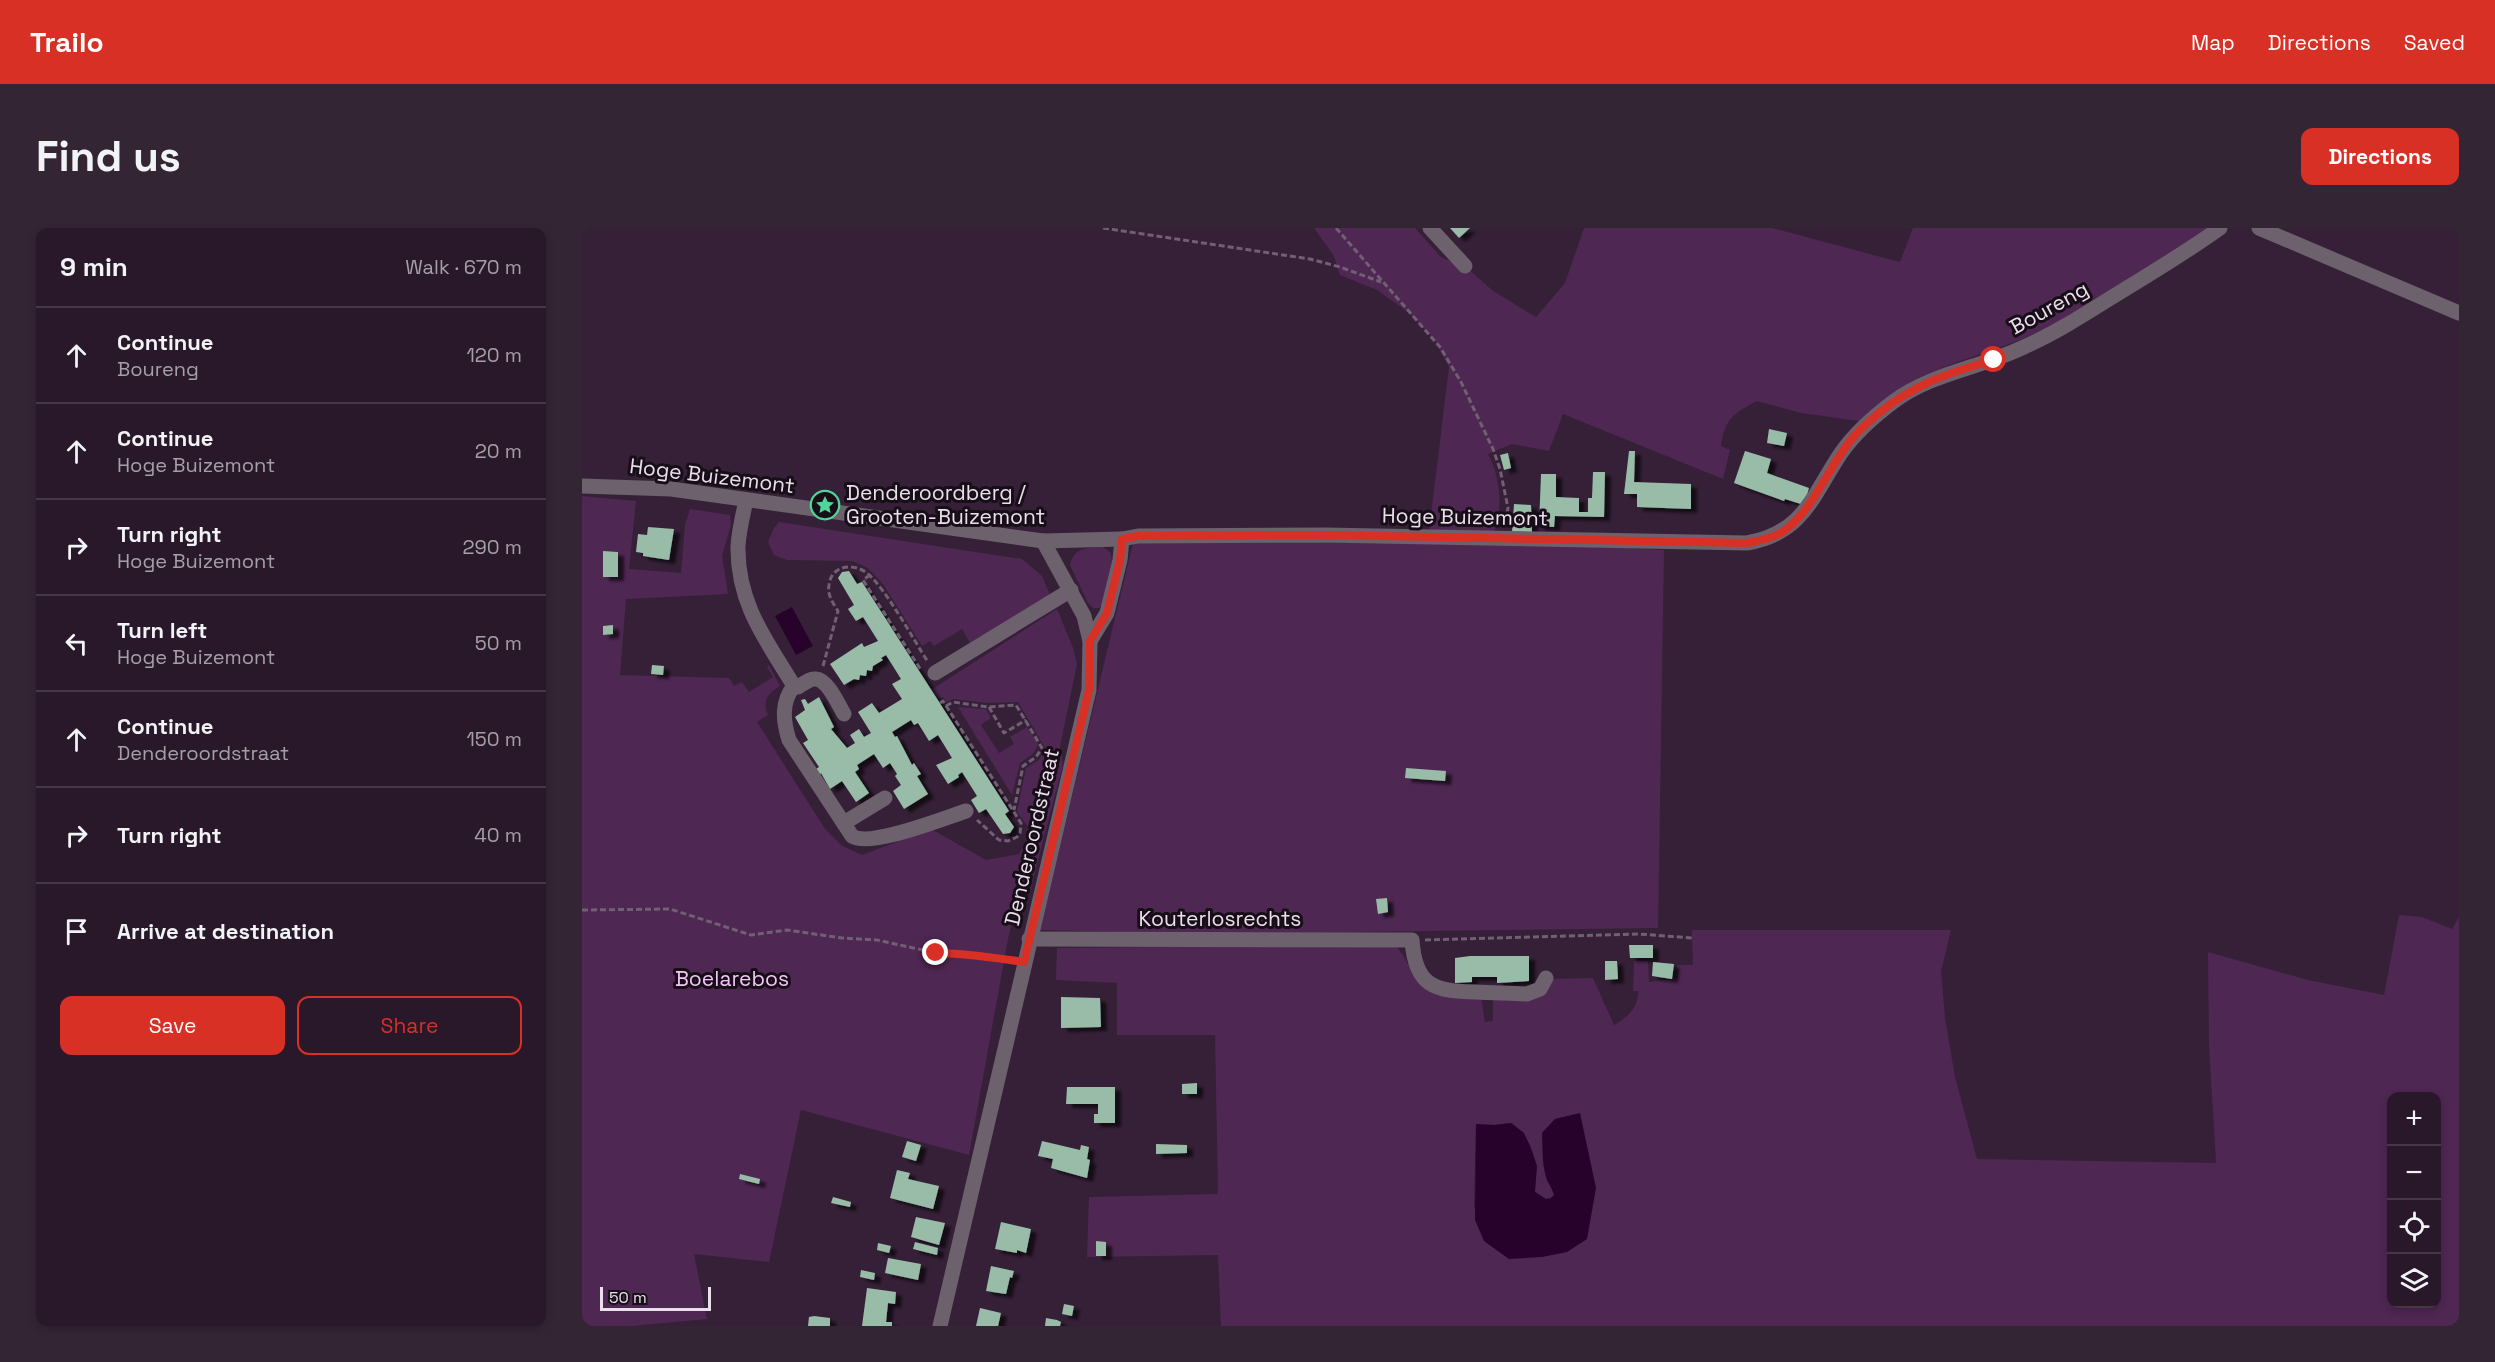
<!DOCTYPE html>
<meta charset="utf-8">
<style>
body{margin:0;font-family:"Space Grotesk",sans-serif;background:#342535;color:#f1f3f6}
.controls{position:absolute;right:18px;bottom:18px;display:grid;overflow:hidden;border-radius:12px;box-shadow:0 3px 9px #0003}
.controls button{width:54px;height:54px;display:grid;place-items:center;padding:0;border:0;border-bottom:2px solid #443746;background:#281829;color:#f1f3f6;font:30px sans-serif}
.scale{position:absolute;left:18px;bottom:15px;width:111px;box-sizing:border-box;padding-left:6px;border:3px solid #ecdfed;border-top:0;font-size:16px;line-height:21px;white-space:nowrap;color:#ecdfed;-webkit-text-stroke:4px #170e18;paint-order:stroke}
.stop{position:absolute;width:18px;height:18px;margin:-14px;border:4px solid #d93025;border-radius:50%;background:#fff}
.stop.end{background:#d93025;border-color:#fff;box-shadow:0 2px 6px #0008}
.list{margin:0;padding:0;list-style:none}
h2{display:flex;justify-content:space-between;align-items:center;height:78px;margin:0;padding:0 24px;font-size:26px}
h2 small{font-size:20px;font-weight:400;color:#a5a0a8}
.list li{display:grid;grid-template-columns:39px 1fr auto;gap:18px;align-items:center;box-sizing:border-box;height:96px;padding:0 24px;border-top:2px solid #443746}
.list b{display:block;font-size:22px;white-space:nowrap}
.list p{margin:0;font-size:20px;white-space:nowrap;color:#a5a0a8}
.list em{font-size:20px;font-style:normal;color:#a5a0a8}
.actions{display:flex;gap:12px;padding:18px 24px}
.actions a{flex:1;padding:14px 0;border:2px solid #d93025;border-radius:12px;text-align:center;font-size:21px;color:#d93025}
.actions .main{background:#d93025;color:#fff}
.icon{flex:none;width:33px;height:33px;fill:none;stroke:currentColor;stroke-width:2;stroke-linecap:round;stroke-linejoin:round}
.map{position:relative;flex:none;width:1877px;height:1098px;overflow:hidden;border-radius:12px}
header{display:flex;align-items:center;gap:36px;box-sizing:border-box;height:84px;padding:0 30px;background:#d93025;color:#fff}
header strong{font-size:28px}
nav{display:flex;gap:33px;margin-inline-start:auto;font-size:21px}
.intro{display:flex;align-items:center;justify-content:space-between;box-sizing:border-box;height:144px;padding:0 36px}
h1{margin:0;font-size:42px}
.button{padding:15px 27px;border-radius:12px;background:#d93025;color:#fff;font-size:21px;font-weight:700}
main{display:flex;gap:36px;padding:0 36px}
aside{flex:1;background:#281829;border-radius:12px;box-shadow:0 3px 9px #0003}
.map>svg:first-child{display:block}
</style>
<header>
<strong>Trailo</strong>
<nav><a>Map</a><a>Directions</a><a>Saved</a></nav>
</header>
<div class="intro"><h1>Find us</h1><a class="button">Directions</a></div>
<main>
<aside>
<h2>9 min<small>Walk · 670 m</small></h2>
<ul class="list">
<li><svg class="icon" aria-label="ahead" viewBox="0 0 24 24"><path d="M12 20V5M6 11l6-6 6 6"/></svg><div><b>Continue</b><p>Boureng</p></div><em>120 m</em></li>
<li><svg class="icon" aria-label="ahead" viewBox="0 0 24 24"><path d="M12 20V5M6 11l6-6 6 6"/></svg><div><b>Continue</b><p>Hoge Buizemont</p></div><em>20 m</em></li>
<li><svg class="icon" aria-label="right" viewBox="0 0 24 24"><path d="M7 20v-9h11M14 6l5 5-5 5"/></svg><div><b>Turn right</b><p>Hoge Buizemont</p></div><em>290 m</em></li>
<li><svg class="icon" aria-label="left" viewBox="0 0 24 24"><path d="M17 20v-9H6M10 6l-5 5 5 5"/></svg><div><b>Turn left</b><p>Hoge Buizemont</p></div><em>50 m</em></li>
<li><svg class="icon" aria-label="ahead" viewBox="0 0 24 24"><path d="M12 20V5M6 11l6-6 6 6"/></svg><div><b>Continue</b><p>Denderoordstraat</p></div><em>150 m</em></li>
<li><svg class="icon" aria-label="right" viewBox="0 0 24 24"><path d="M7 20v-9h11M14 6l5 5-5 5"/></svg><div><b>Turn right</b></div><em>40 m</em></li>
<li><svg class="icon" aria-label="arrive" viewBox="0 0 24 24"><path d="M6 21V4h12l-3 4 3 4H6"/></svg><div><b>Arrive at destination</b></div></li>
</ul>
<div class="actions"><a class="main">Save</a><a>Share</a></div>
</aside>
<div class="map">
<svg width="1877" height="1098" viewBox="0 0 1877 1098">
<defs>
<filter id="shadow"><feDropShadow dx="6" dy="4" stdDeviation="1.5" flood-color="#0009"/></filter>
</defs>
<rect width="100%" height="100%" fill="#352037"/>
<g fill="#4e2752" fill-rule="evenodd">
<path d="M732,0H833L859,29L885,40L911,63L954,89L983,55L1002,0H1190L1318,34L1331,0H1629C1573,35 1518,72 1460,102C1420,122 1376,131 1336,150C1314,161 1296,179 1277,193L1219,185L1175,173C1152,185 1143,190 1139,218L1148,222L1141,251L981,186L967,223L930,216L906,226C918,247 922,283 911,306L847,303L867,139L852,111L827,85L795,62L758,47L752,28Z"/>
<path d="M0,268L54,273L47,341L99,345L103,297L108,281L148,287L149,297L140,328L146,366L44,371L38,447L147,450L152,458L160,454L167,464L191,449L185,439L187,437L198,458C186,465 180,473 186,487L175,494L243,601L260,618L280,627L349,601L404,632L437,626L444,614L447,600L435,584L444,540L457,532L463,520L436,474L406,475L371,471L364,474L361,469L355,472L349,462L475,381L491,420L495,436L478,519L481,537L448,663L436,669L426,711L387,927L219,882L187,1034L112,1026L125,1091L51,1098H0Z"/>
<polygon points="197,294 440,331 460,348 468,367 388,415 380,401 352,418 348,413 340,418 301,356 286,340 270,333 205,332 192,327 186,314 192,300"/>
<polygon points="610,314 964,315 1082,322 1076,700 618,706 458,702 551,315"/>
<path d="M521,319L528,324L530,332L520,377L517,380H511L506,375L488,337C492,319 505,320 521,319Z"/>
<polygon points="376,479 404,481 409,490 399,497 417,525 432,516 428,509 445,499 456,516 452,525 438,535 430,567"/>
<path d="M1817,687L1840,689L1870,701L1877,689V1098H639L636,1027L505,1029L507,969L636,966L633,807H535V755L474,752L475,720L812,716C822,726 827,740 835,751C849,772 877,770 899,769L903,794L911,793V769H942L966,751L1011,750L1032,797C1045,790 1057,779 1056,763H1051L1052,733H1066L1067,754L1096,750L1095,737H1111L1110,702H1369L1359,743L1363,790L1373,849L1395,931L1634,935L1627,818L1626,724L1726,752L1802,767ZM1810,868H1854V1076H1810ZM998,886L960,1029L892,980L894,896L912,897L929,895C956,914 949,935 953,964L964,971L969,970L972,967L961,936L960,905L973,891Z"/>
</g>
<g fill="#27032b">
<polygon points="210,379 231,418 214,427 193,388"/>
<path d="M998,885L1014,960L1005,1011L985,1024L960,1029L927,1031L902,1013L893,992L894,896L912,897L929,895L942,905L949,920L955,938L953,964L964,971L969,970L972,967C970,959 966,956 964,949C960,935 961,920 960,905L973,891Z"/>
</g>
<g fill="#98bca8" filter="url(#shadow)">
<polygon points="868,0 888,0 877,10"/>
<polygon points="1187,201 1205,205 1202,218 1185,215"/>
<polygon points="1047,223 1053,223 1052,254 1109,256 1109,281 1055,279 1055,266 1042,266"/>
<polygon points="1163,223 1189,231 1185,245 1227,260 1222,277 1203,271 1202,273 1152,255"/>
<polygon points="926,225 929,240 922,242 918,227"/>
<polygon points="1011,244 1023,244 1022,289 973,288 972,299 957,298 959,246 974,246 974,269 997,270 997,284 1006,284 1006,270 1010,270"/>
<polygon points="932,276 949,277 950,304 930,304"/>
<polygon points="66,299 92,301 87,332 61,328 61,325 54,324 56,306 65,307"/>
<polygon points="21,323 36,324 36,349 21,349"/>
<polygon points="267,343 275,356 280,354 427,583 423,586 432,599 428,605 421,606 404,581 397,585 389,572 395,568 380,544 376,547 377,549 366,556 354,537 370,530 356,507 347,513 336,495 332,497 329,492 310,504 313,509 315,508 330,537 332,535 339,546 335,548 346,566 322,581 311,563 319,557 313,548 315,546 308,535 301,540 292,526 275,537 277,541 273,544 287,565 274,574 260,553 248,561 239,545 238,547 234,541 237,539 221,515 226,512 213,489 223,482 219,472 223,471 226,476 237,469 252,499 249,501 265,520 273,515 268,507 277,501 282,509 289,505 276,484 290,475 297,485 320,471 310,456 319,451 304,427 299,430 301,432 291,438 290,443 285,442 284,448 278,447 277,452 272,451 262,457 248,436 280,415 282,419 296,413 281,389 274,393 266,381 272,377 256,350 260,344"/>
<polygon points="31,397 31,406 21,407 21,398"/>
<polygon points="70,437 82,438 81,447 69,446"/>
<polygon points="824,540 864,543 863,553 823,550"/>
<polygon points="805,670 806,684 796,686 794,671"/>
<polygon points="1047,717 1071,717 1071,730 1048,730"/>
<polygon points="888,728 947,728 947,753 915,755 915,749 890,749 890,754 873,755 873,730"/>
<polygon points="1023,733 1035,733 1036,751 1023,752"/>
<polygon points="1071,734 1092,736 1090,751 1070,748"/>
<polygon points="479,769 518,770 519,799 479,800"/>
<polygon points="615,855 615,866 600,866 600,856"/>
<polygon points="485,859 533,859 533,895 512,895 512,886 516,886 516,876 484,876"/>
<polygon points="325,913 339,917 334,933 320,929"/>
<polygon points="460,913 498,922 499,917 507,919 505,931 508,932 505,950 469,940 471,931 456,928"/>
<polygon points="574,916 605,917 605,925 574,926"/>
<polygon points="315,942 328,945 326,951 357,958 351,981 308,970"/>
<polygon points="158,946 178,951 177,956 157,951"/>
<polygon points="251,969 269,974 268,979 249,975"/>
<polygon points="334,989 363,995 357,1017 329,1009"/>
<polygon points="419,994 449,1001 444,1025 435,1022 435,1025 413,1021"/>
<polygon points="514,1013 524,1014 524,1028 514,1028"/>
<polygon points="333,1014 356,1020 355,1027 331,1021"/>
<polygon points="296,1015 309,1018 307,1025 295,1022"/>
<polygon points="306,1030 339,1036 336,1052 303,1045"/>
<polygon points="409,1038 432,1043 430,1050 428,1049 424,1066 404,1063"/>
<polygon points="279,1042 293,1045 292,1052 278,1049"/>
<polygon points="285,1060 314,1064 313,1076 306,1075 304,1094 310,1094 310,1098 280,1098"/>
<polygon points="482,1076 492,1078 490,1088 480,1086"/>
<polygon points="398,1080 419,1085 416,1098 394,1098"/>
<polygon points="232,1088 248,1090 248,1098 226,1098 227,1089"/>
<polygon points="464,1090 475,1092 479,1094 478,1098 463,1098"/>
</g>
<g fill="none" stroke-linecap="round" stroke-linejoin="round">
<g stroke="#715f73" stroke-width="3" stroke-dasharray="6 3" stroke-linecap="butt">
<polyline points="521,0 728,31 758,39 799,54"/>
<polyline points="754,0 858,119 879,154 911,221 918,241 926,280 923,297"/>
<polyline points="288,347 281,352 339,442"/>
<path d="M241,438L256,383C251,375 245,367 247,357C249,337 272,334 286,346C304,361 331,411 346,434"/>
<polyline points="358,475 361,473 439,595 438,605 435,609 426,613 417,612 395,592"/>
<polyline points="364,478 371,474 406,479 434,477 460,520 454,529 441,538 432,582"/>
<polyline points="407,479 422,505 444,492"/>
<polyline points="0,682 88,681 169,707 205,702 260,710 295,712 354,725 371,725 386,729 404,728 429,732"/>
<polyline points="843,712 1057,706 1110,710"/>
</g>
<g stroke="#6c616d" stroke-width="15">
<polyline points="848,0 883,38"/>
<polyline points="1677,0 1877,85"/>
<path d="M0,258L89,261L461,313L540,311L556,308L743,307L1165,315C1222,305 1230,268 1259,225C1273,205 1291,189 1311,174C1351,144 1400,140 1444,118C1473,105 1500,88 1527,71C1564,48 1602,26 1638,0"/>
<path d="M164,272C161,287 157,302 156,318C155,375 184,412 212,458L216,459C221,456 228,450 234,451C246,452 256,476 262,486"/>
<polyline points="508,413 525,385 538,332 540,311"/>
<polyline points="353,445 489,362"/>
<path d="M212,458C199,474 201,493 207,512L270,608C288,620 362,590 384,583"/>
<polyline points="262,595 303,570"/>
<path d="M447,711L830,712C833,759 853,763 894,764C911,765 928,765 945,766L958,761L964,750"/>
<polyline points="358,1098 507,462 508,413 502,388 461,313"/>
</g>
</g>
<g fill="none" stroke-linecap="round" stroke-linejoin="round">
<path stroke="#d93025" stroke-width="8" d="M354,725C384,725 413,730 442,734L507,462L508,413L525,385L538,332L540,311L556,308L743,307L1165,315C1180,312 1196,309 1207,299C1236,275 1251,227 1280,200C1320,161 1360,146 1412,132"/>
</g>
<defs>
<g id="sight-ring" transform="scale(1.5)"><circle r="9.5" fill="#170e18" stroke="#52d397" stroke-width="1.5"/><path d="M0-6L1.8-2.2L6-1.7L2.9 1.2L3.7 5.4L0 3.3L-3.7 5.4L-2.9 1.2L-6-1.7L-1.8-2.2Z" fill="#52d397"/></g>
</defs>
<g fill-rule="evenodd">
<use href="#sight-ring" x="243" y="277"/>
</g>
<g text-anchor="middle" stroke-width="6" stroke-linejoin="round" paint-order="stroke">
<g font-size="21" fill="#ecdfed" stroke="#170e18">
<text transform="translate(1467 80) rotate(-29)" y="7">Boureng</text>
<text transform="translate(130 248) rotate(7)" y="7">Hoge Buizemont</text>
<text transform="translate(883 289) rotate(1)" y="7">Hoge Buizemont</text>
<text transform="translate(450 609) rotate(-77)" y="7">Denderoordstraat</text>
<text x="638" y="698">Kouterlosrechts</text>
</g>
<g font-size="21" fill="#ecdfed" stroke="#170e18" text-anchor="start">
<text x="264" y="272">Denderoordberg /<tspan x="264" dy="24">Grooten-Buizemont</tspan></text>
</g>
<g font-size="21" fill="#f3c6f7" stroke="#170e18">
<text x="150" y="758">Boelarebos</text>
</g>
</g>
</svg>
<div class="controls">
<button>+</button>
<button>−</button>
<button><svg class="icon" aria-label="locate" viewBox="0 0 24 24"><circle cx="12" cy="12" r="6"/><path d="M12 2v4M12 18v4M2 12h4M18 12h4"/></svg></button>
<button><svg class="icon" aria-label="layers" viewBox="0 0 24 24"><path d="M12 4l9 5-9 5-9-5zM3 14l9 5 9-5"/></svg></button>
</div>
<div class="scale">50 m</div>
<div class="stop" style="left:1412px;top:132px"></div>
<div class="stop end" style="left:354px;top:725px"></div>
</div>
</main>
